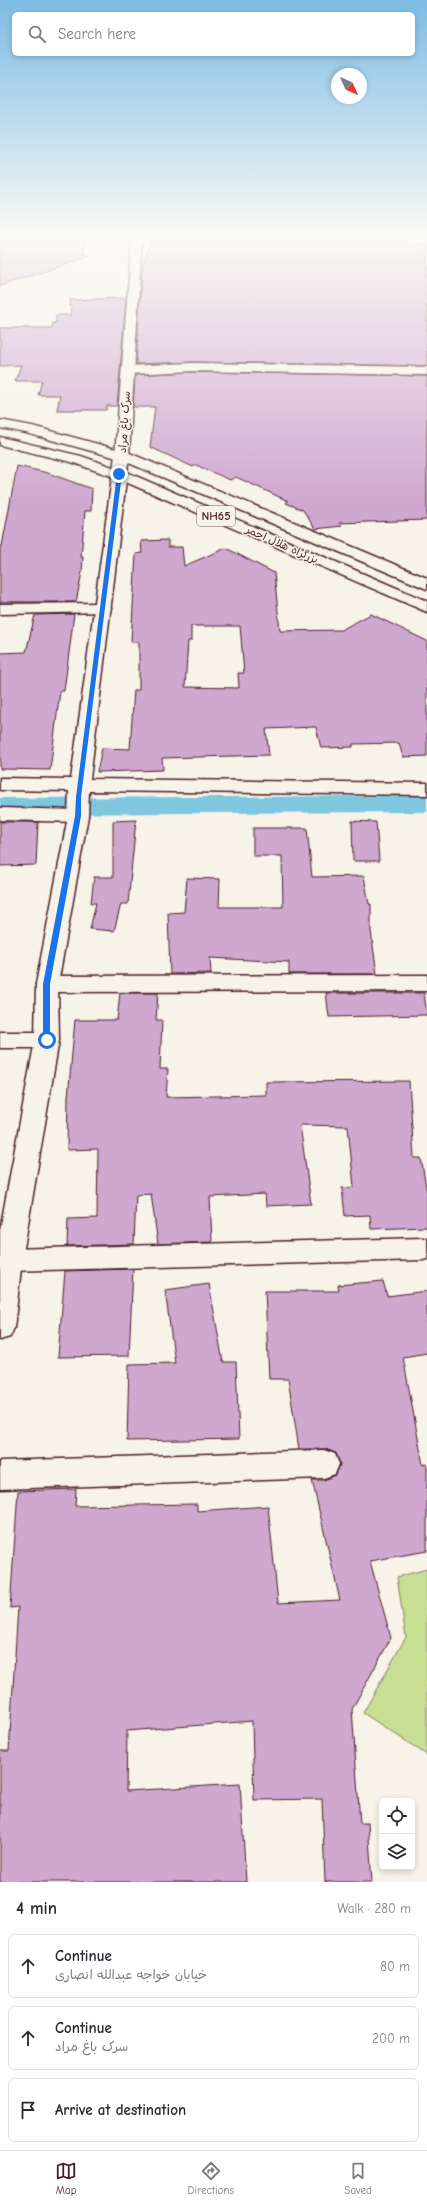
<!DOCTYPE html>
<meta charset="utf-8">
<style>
body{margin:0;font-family:"Comic Neue","Playpen Sans Arabic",sans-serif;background:#f7f7f7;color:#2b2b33}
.controls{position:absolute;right:12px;bottom:12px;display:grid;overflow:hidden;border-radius:6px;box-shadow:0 2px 6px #0003}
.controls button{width:36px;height:36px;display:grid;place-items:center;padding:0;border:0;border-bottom:1px solid #e1e1e2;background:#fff;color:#2b2b33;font:20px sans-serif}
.compass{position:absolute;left:331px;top:68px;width:36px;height:36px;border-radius:50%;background:#fff;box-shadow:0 2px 6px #0003;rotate:135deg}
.stop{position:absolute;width:12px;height:12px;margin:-9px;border:3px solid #1a73e8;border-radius:50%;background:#fff}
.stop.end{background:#1a73e8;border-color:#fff;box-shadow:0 1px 4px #0008}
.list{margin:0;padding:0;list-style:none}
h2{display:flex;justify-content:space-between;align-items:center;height:52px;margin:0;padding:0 16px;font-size:17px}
h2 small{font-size:13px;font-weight:400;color:#7c7c81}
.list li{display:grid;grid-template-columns:26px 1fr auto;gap:12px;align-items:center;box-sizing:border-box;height:64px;margin:0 8px 8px;padding:0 8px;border:1px solid #e1e1e2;border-radius:6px}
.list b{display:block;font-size:15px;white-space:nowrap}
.list p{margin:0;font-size:13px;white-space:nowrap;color:#7c7c81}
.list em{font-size:13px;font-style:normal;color:#7c7c81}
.icon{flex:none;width:22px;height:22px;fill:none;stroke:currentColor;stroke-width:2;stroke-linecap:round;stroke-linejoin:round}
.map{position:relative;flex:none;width:427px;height:1882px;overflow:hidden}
.search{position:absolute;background:#fff;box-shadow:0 2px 6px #0003;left:12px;right:12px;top:12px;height:44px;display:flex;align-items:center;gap:10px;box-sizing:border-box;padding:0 14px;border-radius:6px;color:#7c7c81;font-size:15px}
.sheet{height:268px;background:#fff}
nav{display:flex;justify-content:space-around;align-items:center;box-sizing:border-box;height:56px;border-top:1px solid #e1e1e2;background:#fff;font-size:11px;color:#7c7c81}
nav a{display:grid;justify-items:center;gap:2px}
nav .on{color:#4a1f2b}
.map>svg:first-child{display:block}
</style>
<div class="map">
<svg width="427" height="1882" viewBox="0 0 427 1882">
<rect width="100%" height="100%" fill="#f7f3e8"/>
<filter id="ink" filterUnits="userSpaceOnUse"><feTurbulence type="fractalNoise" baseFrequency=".025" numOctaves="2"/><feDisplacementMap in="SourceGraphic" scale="8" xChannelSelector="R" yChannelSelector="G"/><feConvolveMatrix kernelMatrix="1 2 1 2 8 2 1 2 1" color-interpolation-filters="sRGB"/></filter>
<g filter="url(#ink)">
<polygon fill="#c7de93" stroke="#887e5f" points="427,1569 427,1755 363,1713 406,1637 397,1577"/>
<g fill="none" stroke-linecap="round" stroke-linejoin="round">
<polygon fill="#7ec7df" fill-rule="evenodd" points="427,796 427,812 0,814 0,798"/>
</g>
<g fill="#cfa8d0" stroke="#4a1f2b" fill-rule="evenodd">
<polygon points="0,237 36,237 55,244 58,237 87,237 83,253 91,256 0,286"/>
<polygon points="171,237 402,237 402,241 410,241 410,244 427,244 427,366 193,362 136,364 142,269 151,238"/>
<polygon points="126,298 117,406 107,406 106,410 57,410 60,395 38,395 42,381 15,381 21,365 0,366 0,328 52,328 53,323 56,323 56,315 71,315 70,300"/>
<polygon points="193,372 427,376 427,520 339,523 342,526 315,529 303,510 286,503 288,501 236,477 230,480 196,465 193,467 150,447 155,407 133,407 135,375"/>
<polygon points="17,466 48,473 92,489 91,511 85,511 81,557 83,557 82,572 76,602 0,602 0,546 2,546"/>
<path d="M168,540V547H182L184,566L226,548L274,573L280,631L341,630L371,614L427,641V756L403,757L399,743L353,744V747L321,748L316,727L266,729L269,755L162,758L163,770L97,772L102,748L130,749L134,690H139V642H131L136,554L142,553L141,541ZM191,626H240L244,673H238L239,688L185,687L188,641H191Z"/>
<polygon points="74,614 64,691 60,691 50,770 0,769 0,653 26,652 35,615"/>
<polygon points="136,820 128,904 121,904 114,931 90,929 96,903 91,903 94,877 113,877 113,821"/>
<polygon points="352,821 376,822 379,861 353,861"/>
<polygon points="0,822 38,822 36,865 0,866"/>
<polygon points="253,828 307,828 312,877 364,876 369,904 371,904 371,931 377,974 289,974 289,962 210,958 211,973 170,974 168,913 184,912 187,878 220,879 219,907 283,907 282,856 253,856"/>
<polygon points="120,993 158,993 156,1020 162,1020 160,1069 168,1069 166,1097 266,1095 266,1082 409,1081 414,1158 421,1158 427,1193 427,1227 371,1229 370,1215 345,1216 342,1188 354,1187 348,1126 300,1125 311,1204 266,1206 265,1194 210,1197 212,1242 158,1244 151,1194 136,1195 134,1244 67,1246 68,1219 97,1218 98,1149 67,1150 68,1097 75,1020 117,1020"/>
<polygon points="326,993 424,993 427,1015 329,1017"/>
<polygon points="133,1269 129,1356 58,1357 65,1271"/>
<polygon points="383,1281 387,1296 427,1291 427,1353 403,1357 423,1465 427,1464 427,1551 370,1561 391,1638 352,1709 360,1823 368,1823 372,1882 325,1882 322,1799 254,1800 252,1721 127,1731 126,1791 240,1784 246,1882 0,1882 0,1751 9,1751 18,1607 10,1608 18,1491 76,1489 75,1506 197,1504 197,1511 268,1506 278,1603 340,1600 312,1480 324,1480 336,1475 340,1463 336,1453 325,1449 299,1449 288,1379 269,1379 265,1291 339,1291 338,1285"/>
<polygon points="209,1284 223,1362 236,1362 239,1439 127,1441 129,1364 175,1363 165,1290"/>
</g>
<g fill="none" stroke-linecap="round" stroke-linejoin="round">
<g stroke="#4a1f2b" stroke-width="3">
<g id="minor">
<polygon points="193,363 427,367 427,375 193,371 128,374 122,370 128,366"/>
<polygon points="103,603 109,604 111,608 109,612 0,614 0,604"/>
<polygon points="0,808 78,810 85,812 88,816 85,820 78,822 0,820"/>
<polygon points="427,975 427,991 47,992 39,990 36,984 39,978 47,976"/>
<polygon points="0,1032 47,1032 55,1034 59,1040 55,1046 47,1048 0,1048"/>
<polygon points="423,1238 427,1239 427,1259 423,1260 8,1271 0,1268 0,1252 8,1249"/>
<polygon points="324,1450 335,1454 339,1464 335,1474 324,1478 0,1489 0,1461"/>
</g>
</g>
<g stroke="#4a1f2b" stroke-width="3">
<polygon id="tertiary" points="132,237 142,237 129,455 90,779 427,783 427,795 89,791 88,816 58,984 59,1040 22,1260 14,1328 10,1337 0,1340 0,1230 35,1040 36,984 68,816 69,791 0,790 0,778 71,779 115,455"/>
</g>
<g stroke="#4a1f2b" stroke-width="3">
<g id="trunk">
<polygon points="0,420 32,426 127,452 427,578 427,589 117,458 26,433 0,428"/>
<polygon points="0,437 81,456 124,471 427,601 427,612 114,477 71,462 0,445"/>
</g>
</g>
<use href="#minor" fill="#f7f3e8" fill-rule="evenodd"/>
<use href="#tertiary" fill="#f7f3e8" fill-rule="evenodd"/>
<use href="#trunk" fill="#f7f3e8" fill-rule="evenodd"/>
</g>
</g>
<linearGradient id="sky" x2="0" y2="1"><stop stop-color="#7dbce4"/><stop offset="0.47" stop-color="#fbfaf5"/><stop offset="1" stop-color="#fbfaf5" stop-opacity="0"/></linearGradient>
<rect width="427" height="501" fill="url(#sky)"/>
<polygon fill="#1a73e8" points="119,472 122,474 81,797 81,816 50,984 50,1040 47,1043 43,1040 43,984 75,816 76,797 117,474"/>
<g text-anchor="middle" stroke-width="3" stroke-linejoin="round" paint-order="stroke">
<g font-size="11" fill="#4a1f2b" stroke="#f7f3e8">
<text transform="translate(124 422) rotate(-86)" y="4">سرک باغ مراد</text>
<text transform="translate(282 544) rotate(24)" y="4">بزرگراه هلال احمر</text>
</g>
<rect fill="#f7f3e8" stroke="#7e5f64" stroke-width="1" x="197" y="506" width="38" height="20" rx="3"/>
<g font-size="12" font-weight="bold" fill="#4a1f2b">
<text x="216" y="520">NH65</text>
</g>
</g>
</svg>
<div class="controls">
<button><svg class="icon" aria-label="locate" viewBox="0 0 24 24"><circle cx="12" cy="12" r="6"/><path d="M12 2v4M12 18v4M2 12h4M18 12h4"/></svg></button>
<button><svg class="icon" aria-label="layers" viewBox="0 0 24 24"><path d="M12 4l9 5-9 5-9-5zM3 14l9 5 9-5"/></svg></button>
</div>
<svg class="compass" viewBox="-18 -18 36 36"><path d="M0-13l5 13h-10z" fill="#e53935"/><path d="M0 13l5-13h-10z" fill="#7c7c81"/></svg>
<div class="stop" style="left:47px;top:1040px"></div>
<div class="stop end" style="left:119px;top:474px"></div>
<div class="search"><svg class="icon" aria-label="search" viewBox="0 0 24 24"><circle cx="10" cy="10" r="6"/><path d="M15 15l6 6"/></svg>Search here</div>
</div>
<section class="sheet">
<h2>4 min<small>Walk · 280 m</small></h2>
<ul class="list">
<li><svg class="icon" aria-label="ahead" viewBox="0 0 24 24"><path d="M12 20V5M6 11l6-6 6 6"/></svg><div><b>Continue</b><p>خیابان خواجه عبدالله انصاری</p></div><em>80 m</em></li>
<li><svg class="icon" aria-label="ahead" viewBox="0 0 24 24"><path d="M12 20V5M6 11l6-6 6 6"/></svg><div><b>Continue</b><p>سرک باغ مراد</p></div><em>200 m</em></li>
<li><svg class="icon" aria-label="arrive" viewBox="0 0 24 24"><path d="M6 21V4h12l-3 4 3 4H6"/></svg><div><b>Arrive at destination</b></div></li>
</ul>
</section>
<nav>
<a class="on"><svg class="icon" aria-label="map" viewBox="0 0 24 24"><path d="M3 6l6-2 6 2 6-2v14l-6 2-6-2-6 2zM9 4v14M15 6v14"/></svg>Map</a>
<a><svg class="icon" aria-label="directions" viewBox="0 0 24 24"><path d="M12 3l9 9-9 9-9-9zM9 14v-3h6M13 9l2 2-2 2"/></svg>Directions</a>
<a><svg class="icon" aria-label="saved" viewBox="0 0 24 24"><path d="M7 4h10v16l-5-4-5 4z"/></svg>Saved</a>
</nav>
